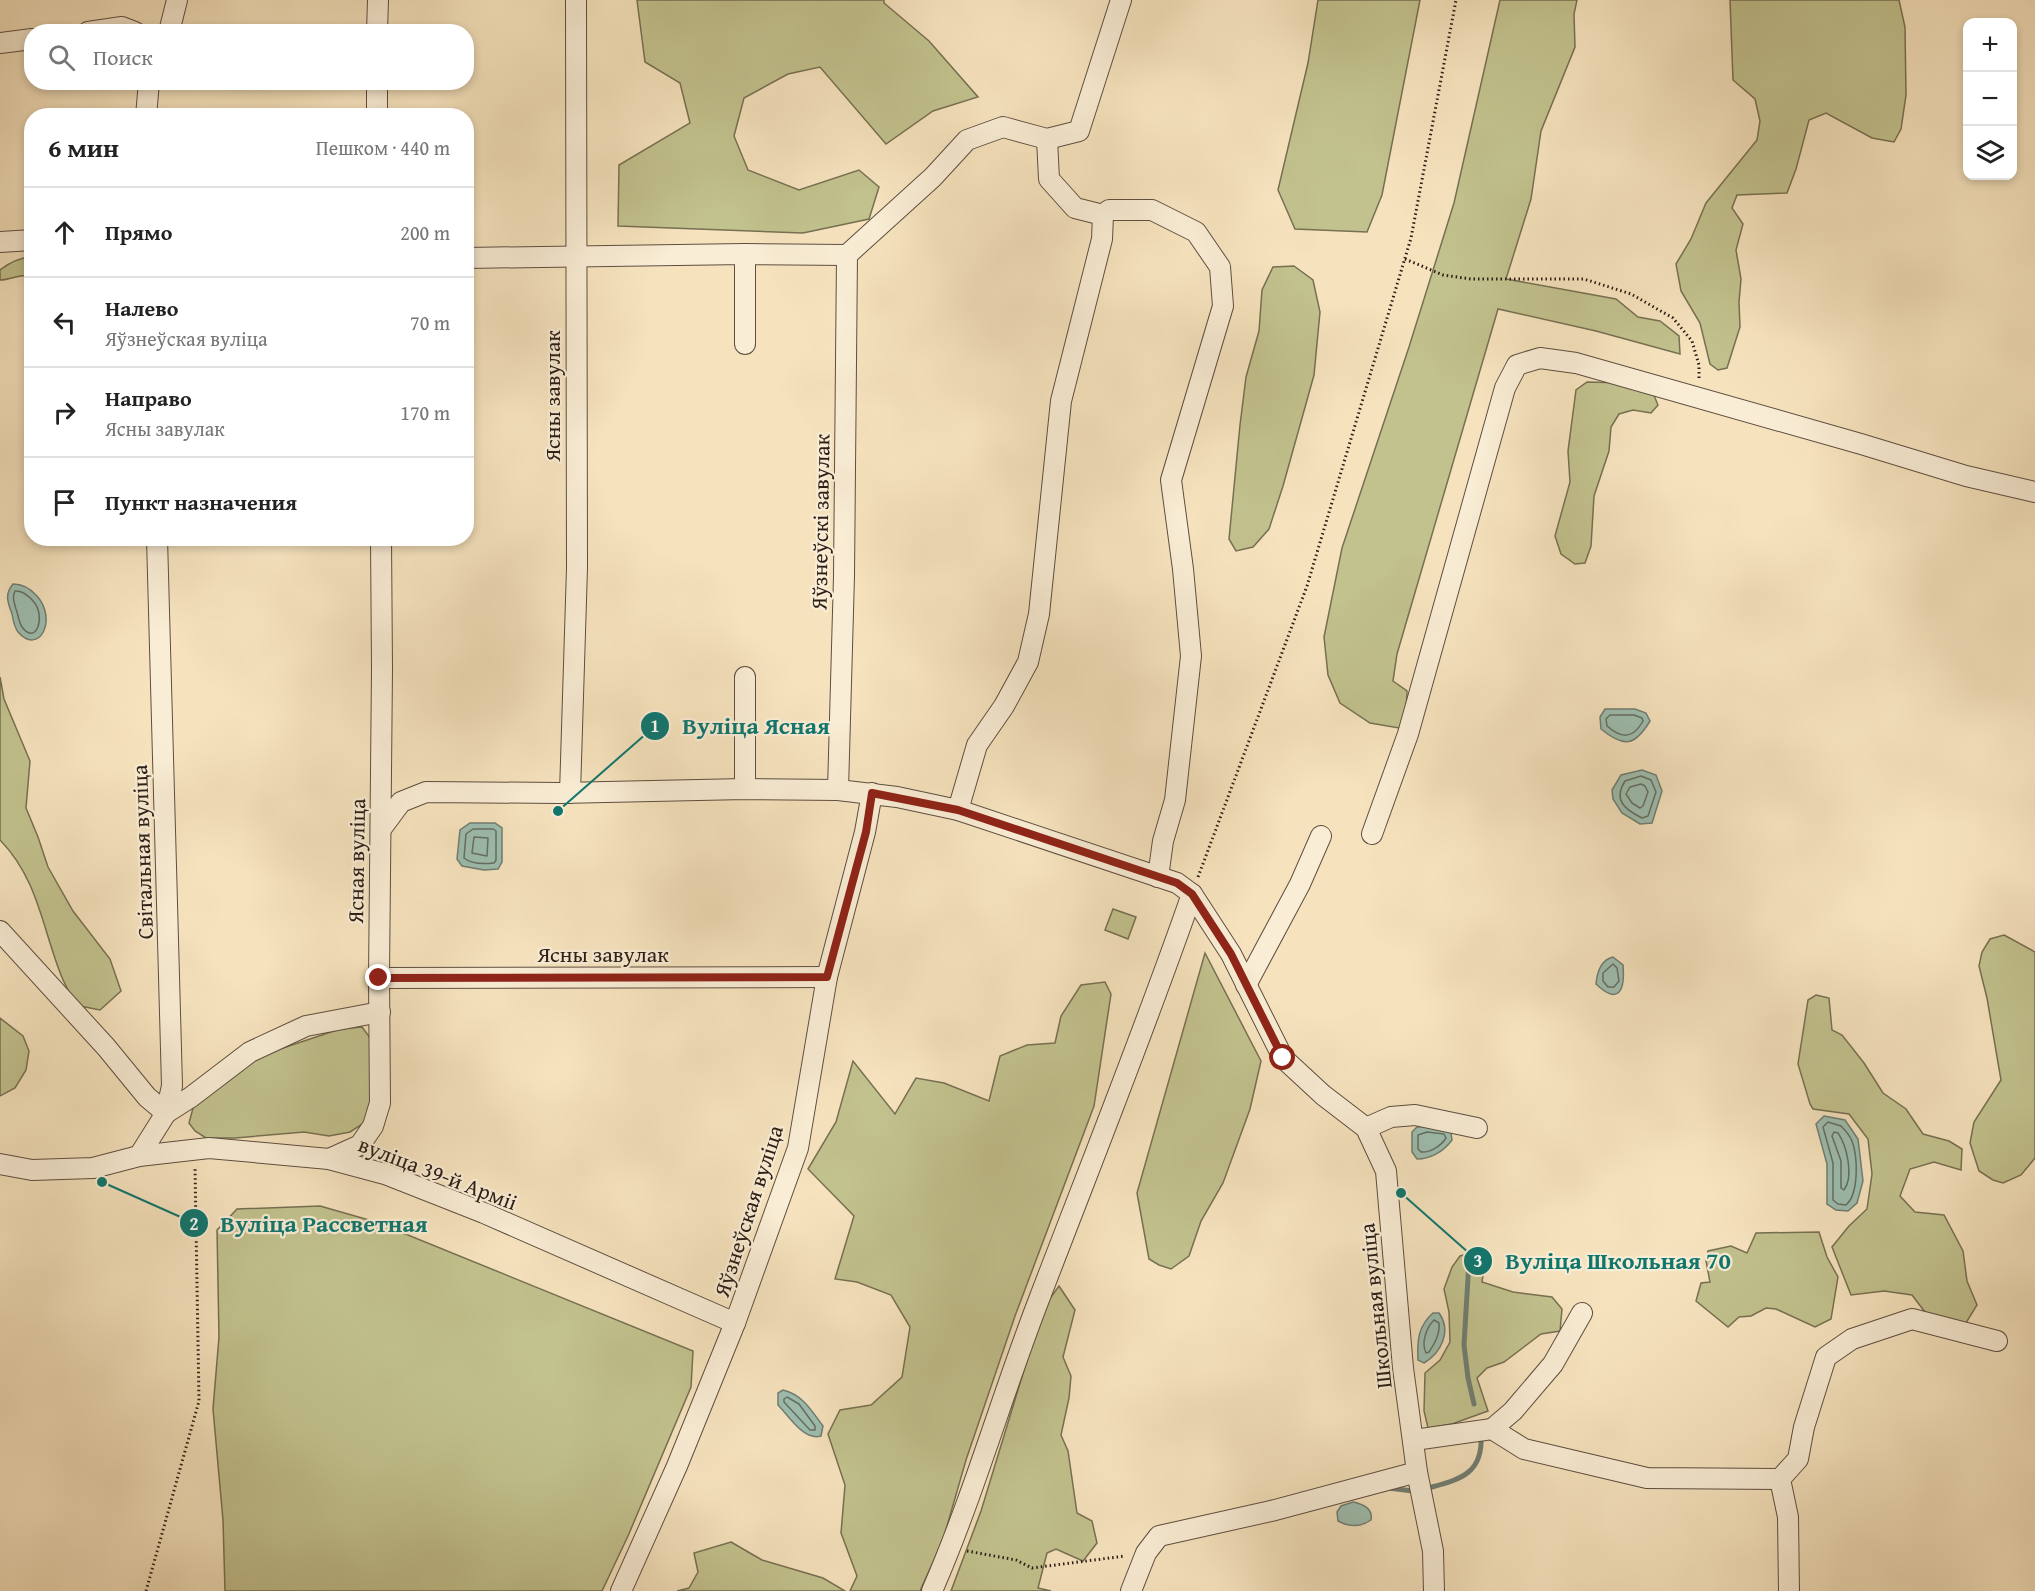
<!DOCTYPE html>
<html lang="ru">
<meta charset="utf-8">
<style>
body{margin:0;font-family:"Gentium Book Plus",serif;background:#f6f6f6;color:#222}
.controls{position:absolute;right:18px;top:18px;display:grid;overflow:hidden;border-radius:12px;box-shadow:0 3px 9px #0003}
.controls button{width:54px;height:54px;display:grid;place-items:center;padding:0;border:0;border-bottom:2px solid #e0e0e0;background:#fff;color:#222;font:30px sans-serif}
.stop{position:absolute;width:18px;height:18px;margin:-14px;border:4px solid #8f2418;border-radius:50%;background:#fff}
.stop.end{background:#8f2418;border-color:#fff;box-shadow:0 2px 6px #0008}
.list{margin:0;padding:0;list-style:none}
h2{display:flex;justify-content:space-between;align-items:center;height:78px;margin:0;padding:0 24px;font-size:26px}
h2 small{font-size:20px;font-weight:400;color:#767676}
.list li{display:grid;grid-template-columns:39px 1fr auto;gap:18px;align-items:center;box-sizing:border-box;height:90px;padding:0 24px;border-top:2px solid #e0e0e0}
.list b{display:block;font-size:22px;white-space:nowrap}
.list p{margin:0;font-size:20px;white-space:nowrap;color:#767676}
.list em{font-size:20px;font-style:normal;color:#767676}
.icon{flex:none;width:33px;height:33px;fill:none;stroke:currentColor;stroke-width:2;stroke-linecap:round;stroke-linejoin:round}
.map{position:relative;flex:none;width:2035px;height:1591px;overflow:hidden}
.search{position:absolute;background:#fff;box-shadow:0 3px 9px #0003;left:24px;top:24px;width:450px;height:66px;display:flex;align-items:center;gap:15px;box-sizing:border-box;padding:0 21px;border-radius:24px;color:#767676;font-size:22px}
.panel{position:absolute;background:#fff;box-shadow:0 3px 9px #0003;left:24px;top:108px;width:450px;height:438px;border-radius:24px}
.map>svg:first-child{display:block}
</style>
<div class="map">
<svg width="2035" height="1591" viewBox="0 0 2035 1591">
<rect width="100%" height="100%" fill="#f6e3be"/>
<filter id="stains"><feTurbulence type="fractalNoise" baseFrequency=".00333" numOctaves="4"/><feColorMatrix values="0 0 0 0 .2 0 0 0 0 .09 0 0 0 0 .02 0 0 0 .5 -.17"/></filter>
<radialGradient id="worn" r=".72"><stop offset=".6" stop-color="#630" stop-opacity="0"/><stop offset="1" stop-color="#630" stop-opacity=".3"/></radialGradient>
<g fill="#c2c28e" stroke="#777052" stroke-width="1.5">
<polygon points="637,0 884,0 884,3 929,41 978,97 933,111 886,144 820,67 788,74 744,98 734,136 748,170 799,190 859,170 879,187 869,219 803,233 618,226 619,165 690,123 680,83 645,62"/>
<polygon points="1318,0 1420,0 1382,195 1367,232 1295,229 1278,190 1308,63"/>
<polygon points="1500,0 1577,0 1574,14 1575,47 1541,131 1531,199 1506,279 1616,299 1638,317 1660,321 1679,336 1680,354 1596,331 1498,309 1397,654 1393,681 1407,691 1406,717 1399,728 1370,723 1340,703 1328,675 1324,637 1342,548 1409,347 1454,203"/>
<polygon points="1730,0 1899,0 1905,27 1906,95 1901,129 1894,142 1872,138 1826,113 1809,120 1796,169 1787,193 1737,195 1732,208 1743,224 1736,250 1741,279 1739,302 1740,327 1727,368 1718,370 1710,364 1700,323 1681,291 1676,264 1691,239 1706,203 1757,140 1760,121 1755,99 1733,80"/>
<path d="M31,257V276C20,273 12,280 0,280V270C10,262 19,258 31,257Z"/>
<polygon points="1294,266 1313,280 1320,312 1314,375 1283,486 1269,529 1253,547 1236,551 1229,539 1240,425 1246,377 1259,331 1262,290 1273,267"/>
<polygon points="1587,382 1628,383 1653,393 1658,405 1651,413 1633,410 1619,414 1611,427 1609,451 1594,496 1591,546 1585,563 1575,564 1561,554 1555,536 1570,482 1568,451 1576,390"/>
<path d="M0,677L4,699L30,761L26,808L38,837L48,867L73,911L110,959L121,991L100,1010L75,1005C71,995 65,985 61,975C42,927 38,879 0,840Z"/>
<polygon points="1113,909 1136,917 1128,939 1105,930"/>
<polygon points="2004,935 2035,952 2035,1158 2021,1175 2003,1183 1993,1180 1979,1171 1970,1143 1974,1122 2001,1080 1987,998 1979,966 1982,952 1990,939"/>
<polygon points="1205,953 1261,1061 1250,1109 1223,1183 1201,1221 1189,1256 1171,1269 1159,1265 1149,1259 1137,1193"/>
<polygon points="1105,982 1111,994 1094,1106 1015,1316 966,1460 943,1540 920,1591 850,1591 857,1576 841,1533 845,1485 828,1434 840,1410 871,1405 902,1377 910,1327 891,1295 857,1282 835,1279 854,1216 808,1169 836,1122 853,1061 895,1114 916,1078 944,1083 989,1101 1000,1056 1027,1045 1055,1043 1061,1016 1081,985"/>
<polygon points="1816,995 1829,998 1832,1030 1842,1035 1864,1063 1883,1093 1906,1109 1923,1134 1949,1141 1962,1149 1961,1170 1934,1162 1910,1169 1900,1196 1915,1212 1944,1215 1963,1251 1967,1281 1977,1305 1966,1323 1928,1316 1912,1295 1884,1291 1851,1295 1832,1247 1849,1226 1867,1209 1872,1174 1868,1139 1849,1114 1813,1109 1810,1104 1798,1064 1808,1000"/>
<polygon points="0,1018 23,1036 29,1051 26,1070 15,1088 0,1096"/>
<polygon points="362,1027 371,1039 370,1111 364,1123 350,1132 329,1136 304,1132 235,1138 206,1138 195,1131 189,1123 193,1108 216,1084 268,1053 340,1029"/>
<polygon points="320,1206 376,1222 693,1351 691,1387 628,1536 602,1591 225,1591 223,1520 213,1409 219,1337 217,1230 237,1209"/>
<polygon points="1819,1232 1827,1257 1838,1277 1831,1319 1815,1327 1776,1309 1766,1308 1751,1316 1739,1317 1728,1327 1696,1301 1701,1283 1710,1282 1706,1261 1708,1251 1731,1246 1747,1253 1756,1233"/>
<polygon points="1487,1249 1482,1282 1513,1292 1552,1297 1562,1309 1560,1331 1541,1334 1504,1362 1487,1368 1477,1378 1488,1411 1452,1424 1428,1428 1424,1411 1425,1373 1440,1360 1450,1342 1449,1312 1444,1289 1452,1267 1460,1256"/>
<polygon points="1059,1286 1075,1310 1063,1357 1071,1376 1069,1398 1061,1435 1068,1451 1077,1513 1092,1521 1097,1543 1083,1561 1056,1549 1047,1553 1038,1588 1051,1591 951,1591 981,1511 1043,1308"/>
<polygon points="731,1542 762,1560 823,1578 845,1591 677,1591 689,1588 698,1572 694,1553"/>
</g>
<g fill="#9dbeb0" stroke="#707e72" stroke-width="1.5">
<path d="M13,584C23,584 30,588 37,596C58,620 39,656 18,632C15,628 13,620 12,614C8,602 4,595 13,584Z"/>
<path d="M1605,709H1635L1646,713L1650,721C1635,746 1624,748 1601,729L1600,717Z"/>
<polygon points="1642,770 1656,775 1662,791 1652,823 1640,824 1622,813 1613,799 1612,790 1621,775"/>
<polygon points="470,823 495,823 502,828 502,862 498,869 484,870 462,866 457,859 460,830"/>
<path d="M1613,957L1623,965C1625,988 1620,1007 1596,984C1597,973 1600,960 1613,957Z"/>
<polygon points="1824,1116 1845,1120 1858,1139 1863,1181 1857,1203 1848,1211 1836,1210 1827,1204 1827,1164 1816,1124"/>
<path d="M1427,1126L1448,1129L1451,1133L1452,1140C1444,1151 1431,1159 1417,1159L1412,1152V1132L1417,1127Z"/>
<path d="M1433,1313H1439C1452,1331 1441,1353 1424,1363L1418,1360C1417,1341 1418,1326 1433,1313Z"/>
<path d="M783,1390C803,1395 811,1410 823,1426L821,1436C804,1441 789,1416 778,1405V1393Z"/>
<path d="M1353,1502C1363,1504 1373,1509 1371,1520C1361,1527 1349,1527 1338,1521L1337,1512L1341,1506Z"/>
</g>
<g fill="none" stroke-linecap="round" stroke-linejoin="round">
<g stroke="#646e63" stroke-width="1.5">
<path d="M15,591C23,590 29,596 34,602C46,617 36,646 22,627C19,623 18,614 16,609C14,602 12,597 15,591Z"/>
<path d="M1610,715H1634L1642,718L1643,721C1633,739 1622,739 1607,726L1606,719Z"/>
<path d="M1641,776L1651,780L1656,792L1648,816L1642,818C1624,809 1613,800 1625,781Z"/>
<polygon points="1641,784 1645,786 1648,792 1643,806 1640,808 1632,803 1626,794 1630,787"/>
<path d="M473,829H493L496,831V860L494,863C485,864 471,864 464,858L466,834Z"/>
<polygon points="474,837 488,838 487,856 472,853"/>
<polygon points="1613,964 1617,968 1619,981 1614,987 1608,987 1603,981 1603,973"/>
<path d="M1828,1122L1841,1126C1845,1130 1850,1136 1852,1141C1858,1157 1859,1194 1846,1205L1838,1204L1833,1200V1163L1823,1127Z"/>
<path d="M1427,1132L1444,1134L1446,1138C1441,1146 1430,1153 1421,1152L1418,1149V1135Z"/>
<path d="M1834,1132L1838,1133C1847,1146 1854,1177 1844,1190L1841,1188V1161L1832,1136Z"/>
<path d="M1434,1320L1439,1323C1440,1334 1435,1343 1429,1352L1426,1353C1421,1343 1426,1328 1434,1320Z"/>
<polygon points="787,1397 799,1404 815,1426 815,1430 810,1430 784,1402 784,1399"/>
</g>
<g stroke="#707e72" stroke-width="5">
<polyline points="1469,1261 1464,1345 1468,1378 1474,1404"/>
<path d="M1432,1487C1462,1479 1483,1472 1481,1436"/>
<polyline points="1388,1488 1413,1491"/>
</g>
<g stroke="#5e4e40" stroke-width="22">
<g id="minor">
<polyline points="88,32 122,27 135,32"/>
<polyline points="169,32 177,0"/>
<polyline points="377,32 378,0"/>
<polyline points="0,43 32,39"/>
<polyline points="377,82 377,116"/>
<polyline points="146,116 149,82"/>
<polyline points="1047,139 1049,179 1075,208 1103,215"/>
<polyline points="0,242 32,240"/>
<polyline points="745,254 745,344"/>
<polyline points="466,258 745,254 847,255 933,177 967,140 1003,127 1047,139 1079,131 1121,0"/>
<polyline points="745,789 745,677"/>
<polyline points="838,790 844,576 847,255"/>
<polyline points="570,793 577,568 576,0"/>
<polyline points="958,810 977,745 1004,706 1028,662 1039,614 1061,401 1102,239 1103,215 1109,210 1152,210 1196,232 1220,267 1223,306 1171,480 1183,569 1191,656 1175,800 1163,841 1158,877"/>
<polyline points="381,829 401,802 426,792 560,793 745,789 838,790 897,797 958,810 1177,883 1192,894 1231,954 1283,1058 1323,1095 1366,1128 1386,1171 1403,1368 1417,1472 1433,1551 1434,1591"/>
<polyline points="1372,834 1408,734 1505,388 1517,365 1540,358 1576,363 1861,444 1966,476 2035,492"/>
<polyline points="0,931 106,1047 147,1097 166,1113 191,1097 250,1052 306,1026 380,1012"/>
<polyline points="379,978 827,977"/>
<polyline points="1246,985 1300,884 1321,836"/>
<polyline points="1366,1128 1391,1117 1415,1115 1477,1128"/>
<polyline points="139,1156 166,1113 172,1086 157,538"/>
<polyline points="329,1159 360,1145 373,1126 380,1103 379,978 382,669 381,538"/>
<polyline points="0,1164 32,1170 93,1168 139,1156 209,1148 329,1159 385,1174 484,1213 735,1323"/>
<polyline points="1492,1429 1513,1411 1553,1364 1582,1313"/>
<polyline points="1414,1440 1492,1429 1524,1449 1647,1478 1780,1479 1798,1459 1804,1427 1826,1357 1852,1339 1912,1319 1997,1341"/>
<polyline points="1780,1479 1788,1517 1789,1591"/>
<polyline points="621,1591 677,1466 735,1323 798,1148 827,977 865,832 872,793"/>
<path d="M932,1591C973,1497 1001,1398 1038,1302C1090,1166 1144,1032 1192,894"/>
<polyline points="1131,1591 1146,1553 1159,1536 1271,1511 1417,1472"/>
</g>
</g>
<g stroke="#2c1d16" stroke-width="3" stroke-dasharray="1.5 3" stroke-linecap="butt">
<polyline points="1405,259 1443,275 1471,279 1584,279 1631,294 1673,318 1692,341 1699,365 1699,379"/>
<polyline points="1198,877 1307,586 1411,238 1456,0"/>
<polyline points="967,1551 1016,1560 1032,1568 1125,1556"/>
<polyline points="146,1591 199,1401 195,1167"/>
</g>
<use href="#minor" stroke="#f9edd5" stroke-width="20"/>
</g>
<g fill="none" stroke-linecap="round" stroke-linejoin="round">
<polyline stroke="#8f2418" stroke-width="8" points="379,978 827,977 866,832 872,793 958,810 1177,883 1192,894 1231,954 1283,1058"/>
</g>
<g text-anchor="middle" stroke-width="4.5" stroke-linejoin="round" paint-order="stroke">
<g font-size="22" fill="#2c1d16" stroke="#f9edd5">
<text transform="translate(552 396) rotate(-90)" y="8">Ясны завулак</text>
<text transform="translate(820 522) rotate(-89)" y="8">Яўзнеўскі завулак</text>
<text transform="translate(142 852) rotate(-92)" y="8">Світальная вуліца</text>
<text transform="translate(356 861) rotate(-89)" y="8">Ясная вуліца</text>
<text x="603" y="962">Ясны завулак</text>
<text transform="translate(438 1173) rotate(21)" y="8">вуліца 39-й Арміі</text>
<text transform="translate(748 1211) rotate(-72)" y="8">Яўзнеўская вуліца</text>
<text transform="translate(1375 1306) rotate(-96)" y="8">Школьная вуліца</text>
</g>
</g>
<path fill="none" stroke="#0f766e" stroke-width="2" d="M558 811L655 726M102 1182L194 1223M1401 1193L1478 1261"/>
<g fill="#0f766e" stroke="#f9edd5" stroke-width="2">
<circle cx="558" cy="811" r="6"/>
<circle cx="102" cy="1182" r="6"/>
<circle cx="1401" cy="1193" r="6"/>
<circle cx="655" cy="726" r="15"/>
<circle cx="194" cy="1223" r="15"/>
<circle cx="1478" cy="1261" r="15"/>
</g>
<g font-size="18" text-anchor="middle" font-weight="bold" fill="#fff">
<text x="655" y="732">1</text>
<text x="194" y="1230">2</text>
<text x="1478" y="1267">3</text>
</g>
<g font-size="24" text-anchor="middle" font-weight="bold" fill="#0f766e" stroke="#f9edd5" stroke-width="4.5" stroke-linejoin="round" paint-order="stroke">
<text x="756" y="734">Вуліца Ясная</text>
<text x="324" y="1232">Вуліца Рассветная</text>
<text x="1618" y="1269">Вуліца Школьная 70</text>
</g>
<rect width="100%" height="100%" filter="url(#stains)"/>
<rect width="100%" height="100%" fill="url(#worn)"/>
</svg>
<div class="controls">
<button>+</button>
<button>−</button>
<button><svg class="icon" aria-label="layers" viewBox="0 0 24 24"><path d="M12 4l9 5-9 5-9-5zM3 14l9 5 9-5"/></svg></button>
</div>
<div class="stop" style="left:1283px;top:1058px"></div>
<div class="stop end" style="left:379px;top:978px"></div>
<div class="search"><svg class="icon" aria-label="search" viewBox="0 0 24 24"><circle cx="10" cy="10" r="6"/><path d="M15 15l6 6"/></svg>Поиск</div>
<section class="panel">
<h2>6 мин<small>Пешком · 440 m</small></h2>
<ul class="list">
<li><svg class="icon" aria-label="ahead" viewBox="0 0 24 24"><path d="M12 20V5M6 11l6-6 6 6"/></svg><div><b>Прямо</b></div><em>200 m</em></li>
<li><svg class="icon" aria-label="left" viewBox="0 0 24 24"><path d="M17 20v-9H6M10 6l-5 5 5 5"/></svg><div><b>Налево</b><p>Яўзнеўская вуліца</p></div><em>70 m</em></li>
<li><svg class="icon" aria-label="right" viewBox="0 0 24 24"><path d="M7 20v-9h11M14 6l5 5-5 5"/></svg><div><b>Направо</b><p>Ясны завулак</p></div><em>170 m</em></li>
<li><svg class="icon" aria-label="arrive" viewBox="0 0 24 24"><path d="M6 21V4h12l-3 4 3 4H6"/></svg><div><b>Пункт назначения</b></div></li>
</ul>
</section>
</div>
